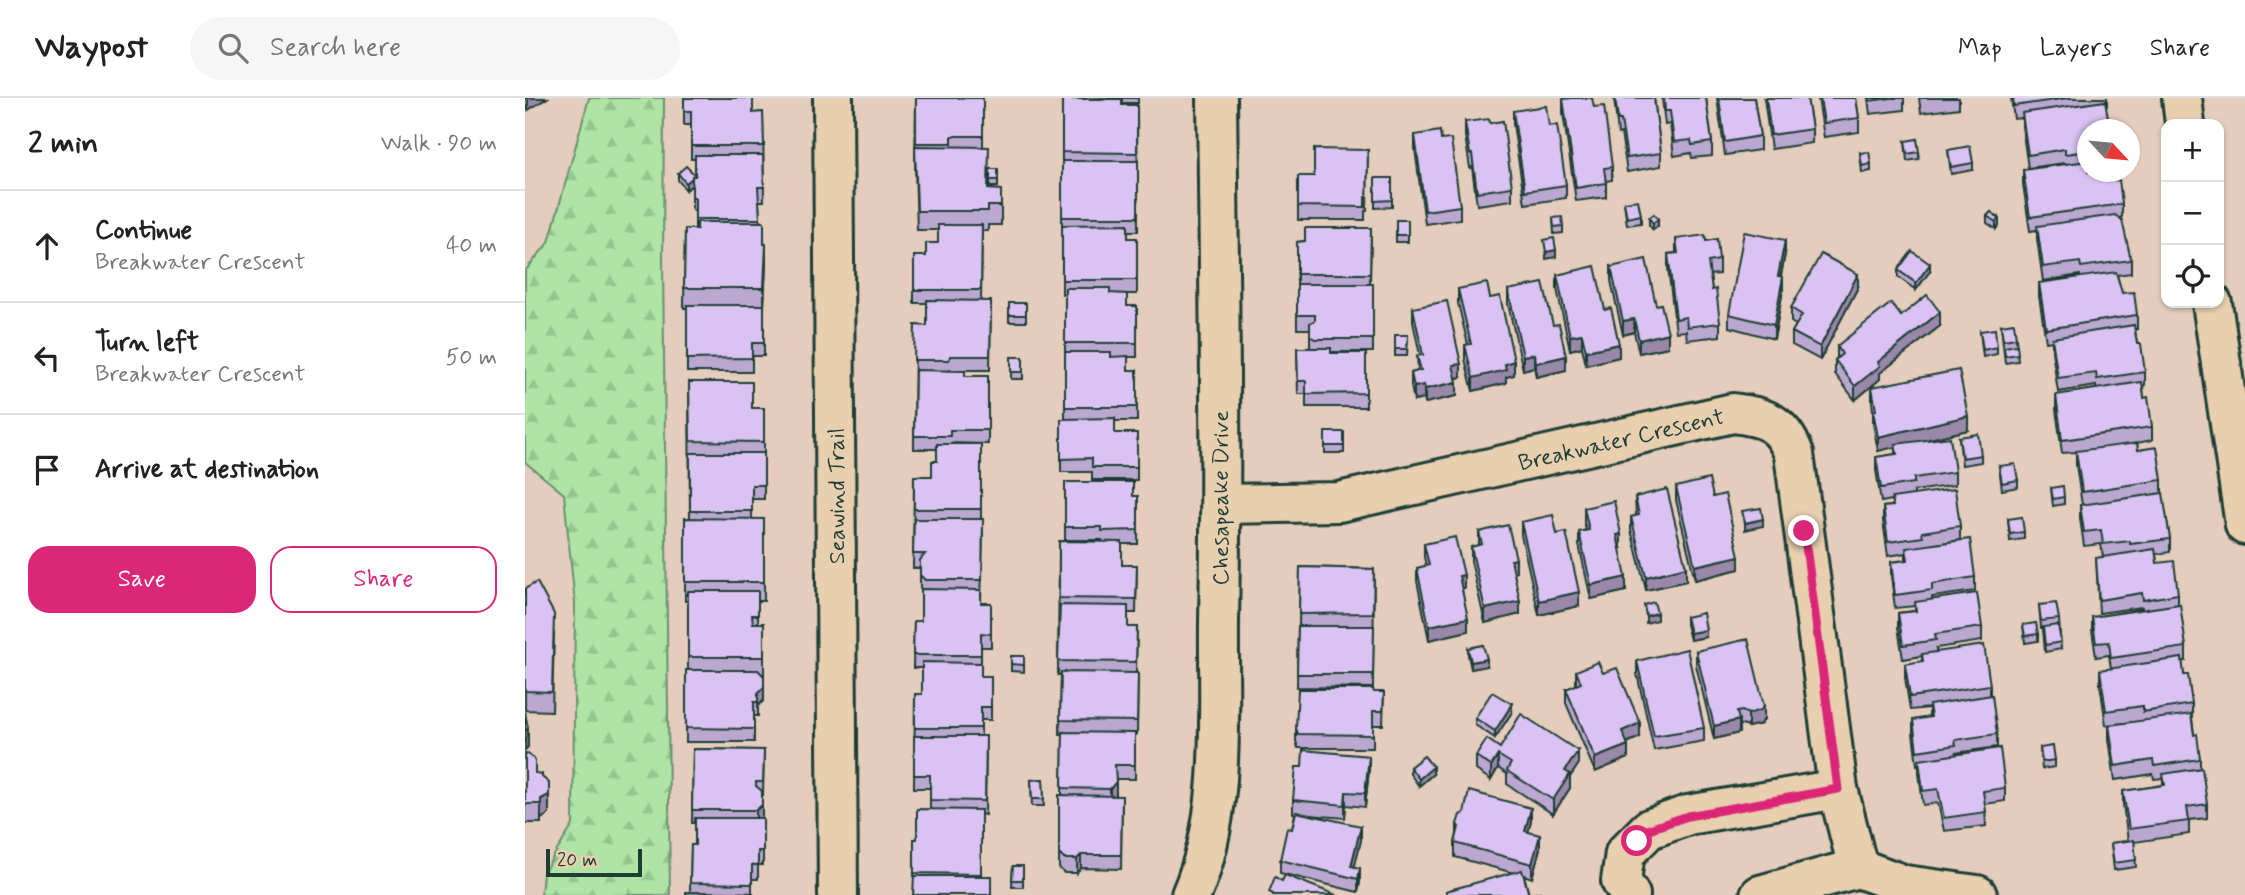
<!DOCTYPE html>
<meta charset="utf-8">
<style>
body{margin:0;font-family:Mynerve,sans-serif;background:#f6f6f6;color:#222}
.controls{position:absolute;right:21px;top:21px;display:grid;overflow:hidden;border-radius:14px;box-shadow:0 2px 5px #0004}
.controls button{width:63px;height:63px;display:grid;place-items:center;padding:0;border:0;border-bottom:2px solid #e0e0e0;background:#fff;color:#222;font:35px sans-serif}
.compass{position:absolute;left:1552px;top:21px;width:63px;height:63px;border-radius:50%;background:#fff;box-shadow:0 2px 5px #0004;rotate:116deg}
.scale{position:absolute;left:21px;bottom:18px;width:96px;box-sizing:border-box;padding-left:7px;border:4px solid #1f3d34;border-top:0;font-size:19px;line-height:24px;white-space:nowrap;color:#1f3d34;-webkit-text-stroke:5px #e7cfaf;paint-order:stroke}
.stop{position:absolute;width:21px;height:21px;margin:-16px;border:5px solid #db2777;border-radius:50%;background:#fff}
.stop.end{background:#db2777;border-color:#fff;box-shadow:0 2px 7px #0008}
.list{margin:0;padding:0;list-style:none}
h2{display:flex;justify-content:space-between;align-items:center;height:91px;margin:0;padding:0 28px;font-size:30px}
h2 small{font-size:23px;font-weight:400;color:#767676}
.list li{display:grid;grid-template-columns:46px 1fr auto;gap:21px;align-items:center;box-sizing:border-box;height:112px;padding:0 28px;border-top:2px solid #e0e0e0}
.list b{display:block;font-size:26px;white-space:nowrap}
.list p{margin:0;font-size:23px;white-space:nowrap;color:#767676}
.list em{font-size:23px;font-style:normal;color:#767676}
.actions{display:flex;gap:14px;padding:21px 28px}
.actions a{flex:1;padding:16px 0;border:2px solid #db2777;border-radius:21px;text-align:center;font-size:24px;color:#db2777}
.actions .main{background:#db2777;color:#fff}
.icon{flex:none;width:38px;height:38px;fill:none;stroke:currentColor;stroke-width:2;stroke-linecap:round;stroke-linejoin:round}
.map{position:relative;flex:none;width:1720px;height:797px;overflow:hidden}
header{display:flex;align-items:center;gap:42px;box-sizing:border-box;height:98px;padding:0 35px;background:#fff;border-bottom:2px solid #e0e0e0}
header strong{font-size:33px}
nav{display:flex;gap:38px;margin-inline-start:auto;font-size:24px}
.search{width:490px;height:63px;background:#f6f6f6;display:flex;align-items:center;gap:18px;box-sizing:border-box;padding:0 24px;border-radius:38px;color:#767676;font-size:26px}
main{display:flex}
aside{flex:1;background:#fff}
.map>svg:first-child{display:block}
</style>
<header>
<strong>Waypost</strong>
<div class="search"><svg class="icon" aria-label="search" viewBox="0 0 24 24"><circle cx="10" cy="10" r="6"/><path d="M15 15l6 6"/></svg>Search here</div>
<nav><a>Map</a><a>Layers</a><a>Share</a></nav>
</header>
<main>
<aside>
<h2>2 min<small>Walk · 90 m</small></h2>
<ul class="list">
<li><svg class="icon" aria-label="ahead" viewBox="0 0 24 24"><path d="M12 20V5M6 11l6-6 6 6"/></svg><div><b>Continue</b><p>Breakwater Crescent</p></div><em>40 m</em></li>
<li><svg class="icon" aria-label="left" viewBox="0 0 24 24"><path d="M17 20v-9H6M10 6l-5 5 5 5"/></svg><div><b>Turn left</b><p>Breakwater Crescent</p></div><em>50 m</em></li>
<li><svg class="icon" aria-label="arrive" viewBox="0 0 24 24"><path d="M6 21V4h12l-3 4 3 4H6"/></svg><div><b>Arrive at destination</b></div></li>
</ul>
<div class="actions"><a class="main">Save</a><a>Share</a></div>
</aside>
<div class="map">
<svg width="1720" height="797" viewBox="0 0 1720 797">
<defs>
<pattern id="forest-firs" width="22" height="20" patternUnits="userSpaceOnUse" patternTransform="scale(1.75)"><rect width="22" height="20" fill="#afe4a6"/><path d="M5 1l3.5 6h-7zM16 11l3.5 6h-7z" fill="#96c490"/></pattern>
</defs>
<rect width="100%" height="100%" fill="#e4cdbd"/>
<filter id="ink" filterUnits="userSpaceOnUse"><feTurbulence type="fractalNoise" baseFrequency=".0143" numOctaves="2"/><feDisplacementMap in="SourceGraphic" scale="14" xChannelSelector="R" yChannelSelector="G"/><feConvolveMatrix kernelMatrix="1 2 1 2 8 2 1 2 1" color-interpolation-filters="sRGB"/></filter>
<g filter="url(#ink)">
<polygon fill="url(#forest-firs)" stroke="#67906d" stroke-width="2" points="64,0 139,0 138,165 145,797 16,797 18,775 48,727 50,506 39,396 0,364 0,173 24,144"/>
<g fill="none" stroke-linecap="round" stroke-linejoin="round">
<g stroke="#1f3d34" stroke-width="44">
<g id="minor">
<polyline points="308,0 313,797"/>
<polyline points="1657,0 1660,26"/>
<polyline points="1687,205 1720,427"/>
<path d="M696,406L814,404L1208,315C1240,319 1257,324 1269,356L1313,691L1333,770L1380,787L1452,797"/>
<path d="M666,797C702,715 693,613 694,525C697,350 694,175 692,0"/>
<polyline points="1105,797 1096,783 1100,755 1124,731 1163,717 1313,691"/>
<polyline points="1235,797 1333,770"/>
</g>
</g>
<use href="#minor" stroke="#e7cfaf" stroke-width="38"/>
</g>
<g fill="#bba8d1" stroke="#1f3d34" stroke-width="2">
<polygon points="0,0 22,0 3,12 0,7"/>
<polygon points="159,0 228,15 238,14 239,103 234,103 235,124 239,146 241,165 239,207 239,258 227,258 227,274 162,274 162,210 159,210 160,131 170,131 170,112 167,112 167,87 161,92 153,82 153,75 170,77 170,61 166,61 166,27 159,27"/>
<polygon points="391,0 458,0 458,49 463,91 476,92 476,127 463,127 463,133 457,133 456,203 466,203 465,272 425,272 424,273 440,278 463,278 463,346 425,345 456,346 456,421 458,435 456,505 466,519 466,549 456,549 456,578 466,578 466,622 456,622 456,638 461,652 460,717 456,716 456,778 389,778 389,741 392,741 405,711 405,690 389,690 390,596 397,596 397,570 388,570 389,523 396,523 396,491 395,490 395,470 388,470 389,378 407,378 412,363 412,351 389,351 390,227 402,228 402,205 389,205 389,158 401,158 413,145 413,132 392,132 390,68"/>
<polygon points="578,0 613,0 613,5 597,5 597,7 612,7 613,133 603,133 603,140 612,140 612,196 599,196 602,208 612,208 612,259 603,259 603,272 612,272 612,323 590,323 590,335 612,335 612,382 567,382 567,374 536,374 536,321 540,321 540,196 537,196 537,1"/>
<polygon points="1089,0 1129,0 1136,55 1136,68 1102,74 1096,35 1093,36"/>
<polygon points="1137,0 1181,0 1187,44 1187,58 1167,60 1166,55 1149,58 1145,26 1140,27"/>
<polygon points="1192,0 1229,0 1235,38 1235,52 1200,57"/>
<polygon points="1239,0 1282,0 1287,31 1287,45 1246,51"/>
<polygon points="1293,0 1331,0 1334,20 1334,34 1299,39"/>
<polygon points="1343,0 1379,0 1379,12 1345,16"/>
<polygon points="1394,0 1434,0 1434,10 1396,15"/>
<polygon points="1486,0 1582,0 1582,8 1581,8 1563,32 1563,74 1581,84 1597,106 1597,119 1595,120 1606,162 1606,175 1592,177 1597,195 1612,217 1612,231 1610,231 1612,246 1620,274 1620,287 1618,288 1619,300 1627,329 1627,342 1612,345 1613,352 1637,382 1637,395 1645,441 1645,454 1631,456 1632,465 1653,496 1653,506 1661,549 1661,563 1657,563 1659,577 1667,606 1667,620 1669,637 1675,661 1675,670 1682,706 1682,720 1664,722 1664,736 1609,744 1611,769 1589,772 1586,745 1603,743 1598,706 1598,693 1638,687 1638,680 1629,681 1628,676 1590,682 1584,641 1584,627 1618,623 1581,627 1575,586 1575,572 1586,571 1584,557 1571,559 1567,532 1567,519 1617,511 1617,509 1574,515 1571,460 1578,459 1576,446 1559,448 1555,420 1555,407 1557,407 1551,367 1551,354 1537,355 1531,311 1531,297 1571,291 1571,288 1533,294 1527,253 1527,243 1521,244 1514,198 1514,185 1555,179 1555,177 1518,183 1512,141 1512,132 1505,133 1498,86 1498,72 1540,67 1540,65 1503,70 1497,29 1497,20 1489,21"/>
<polygon points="1038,1 1069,9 1087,69 1087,82 1081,83 1081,99 1051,103 1038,15"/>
<polygon points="988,13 1024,28 1041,87 1041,100 1000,106 988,26"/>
<polygon points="940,24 987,89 987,102 952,107 947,69 945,70 940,38"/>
<polygon points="890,37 916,42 935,108 935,121 900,126 890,51"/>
<polygon points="1380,43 1394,54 1394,61 1382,63"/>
<polygon points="843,52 842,113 840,113 840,122 773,122 773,78 789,78"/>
<polygon points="1423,52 1448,65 1448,72 1426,76"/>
<polygon points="1335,55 1346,66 1346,73 1337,75"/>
<rect x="465" y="71" width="8" height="18"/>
<polygon points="850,80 867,80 867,109 850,110"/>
<polygon points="1099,104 1116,117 1116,125 1102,127"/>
<polygon points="1466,114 1474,127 1471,131 1462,125 1462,118"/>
<polygon points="1028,120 1038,128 1038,135 1029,136"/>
<polygon points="1124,120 1133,128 1128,132 1124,127"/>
<rect x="871" y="122" width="12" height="22"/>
<polygon points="846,130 845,186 848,186 848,254 806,254 806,255 841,255 841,309 781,309 781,296 773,296 772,250 785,250 785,231 772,231 772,144 780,143"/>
<polygon points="1151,141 1181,143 1194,162 1194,176 1185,177 1187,192 1195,225 1195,238 1162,242 1161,233 1151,234 1143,170 1143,156 1151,155"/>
<polygon points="1260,156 1256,178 1258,192 1249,241 1204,229 1204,216"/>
<polygon points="1086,169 1143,249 1114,255 1109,234 1098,237 1086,183"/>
<polygon points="1373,172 1405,173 1391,192 1373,179"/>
<polygon points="1032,177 1080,212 1094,259 1061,267 1057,249 1045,252 1032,191"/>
<polygon points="1333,189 1295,262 1267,247 1267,234 1271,227 1266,224 1266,210"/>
<polygon points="933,191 965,200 989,277 981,279 981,285 948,293 940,261 940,247 943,247 933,205"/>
<polygon points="983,192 1028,227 1041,272 1011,279 1009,269 998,272 983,206"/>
<rect x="484" y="205" width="17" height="19"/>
<polygon points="888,210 936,279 931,280 932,298 900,305 899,301 889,303 886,288 886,275 893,273 892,258 895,257 888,224"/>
<polygon points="1376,218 1415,228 1355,275 1355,281 1330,302 1310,276 1310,262 1312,260 1312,248"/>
<polygon points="1476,227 1491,240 1493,263 1480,265"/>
<polygon points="1455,233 1472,249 1472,256 1458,259"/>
<polygon points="870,237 883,237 882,258 870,258"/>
<rect x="486" y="259" width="12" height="22"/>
<polygon points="164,284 227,310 239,310 239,401 227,401 227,421 239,421 239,503 233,503 233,525 239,525 239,602 233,608 233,618 229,618 229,644 161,644 161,572 163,572 163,503 160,503 160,420 165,420"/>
<polygon points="1347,289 1443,332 1395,343 1430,374 1430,387 1389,393 1389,397 1435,428 1435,442 1398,448 1450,479 1450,493 1407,499 1407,501 1457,529 1457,543 1411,550 1411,554 1465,587 1465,598 1472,636 1472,649 1431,655 1480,690 1480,703 1460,706 1461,728 1419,733 1413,705 1398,707 1394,675 1394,666 1392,667 1388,635 1388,622 1404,619 1404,610 1385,612 1380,580 1380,566 1397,564 1397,558 1378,561 1373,529 1373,515 1390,513 1390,508 1370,510 1366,478 1366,464 1381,462 1381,455 1363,458 1358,423 1358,409 1367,408 1367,402 1356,404 1351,372 1351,359 1370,356 1370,348 1353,353 1348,326 1348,313 1347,303"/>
<rect x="800" y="334" width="19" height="21"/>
<polygon points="1434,339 1456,357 1456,364 1437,367"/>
<polygon points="1474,368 1493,382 1493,389 1477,392"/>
<polygon points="540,384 608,398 613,398 613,446 597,446 597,467 612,467 611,515 603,515 603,529 612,529 611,575 613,575 612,636 610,636 610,681 591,681 591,698 597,698 596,771 556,770 552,775 539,775 534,770 534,697 537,697 538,636 535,636 536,577 533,577 534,443 577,444 577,442 540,442"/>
<polygon points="1151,389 1188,399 1214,471 1170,482 1151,402"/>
<polygon points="1526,390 1539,399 1539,406 1528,408"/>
<polygon points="1110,399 1161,483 1121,492 1106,432 1106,419 1111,418"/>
<polygon points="1059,410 1096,450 1094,450 1101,493 1066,501 1054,447 1054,434 1061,432 1059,424"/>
<polygon points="1483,421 1499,434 1499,441 1485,443"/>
<polygon points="996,424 1032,436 1054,508 1014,517 996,437"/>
<polygon points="954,434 991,474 989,475 995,516 960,525 946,463 946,449 954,447"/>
<polygon points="899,446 939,490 937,491 943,533 904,542 892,483 892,470 901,468 899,459"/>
<polygon points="775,469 849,471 848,590 772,589 773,528 774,528"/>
<polygon points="0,491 29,535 27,613 0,612"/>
<polygon points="1514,507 1534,521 1536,551 1520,554 1518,530 1516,530"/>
<polygon points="1161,519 1181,539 1165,542 1161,526"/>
<polygon points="1498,527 1513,536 1513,543 1500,545"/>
<polygon points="943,550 962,568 946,571 943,557"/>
<polygon points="1171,553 1239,621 1236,626 1223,629 1217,627 1214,627 1214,635 1189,641 1171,567"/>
<polygon points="486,558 499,558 499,574 486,573"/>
<polygon points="1112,563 1179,630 1179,643 1129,652 1112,576"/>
<polygon points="1051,573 1078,575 1115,639 1102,645 1103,660 1070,674 1041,605 1041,591 1051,587"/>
<polygon points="849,594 859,594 858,627 848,627 848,650 773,650 771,643 771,630"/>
<polygon points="987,614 970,640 950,627 950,620"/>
<polygon points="975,650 1053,667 1045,679 1045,690 1028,716 982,686 982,676 973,670 966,682 951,672 951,658"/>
<polygon points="1515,650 1530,662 1530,669 1517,671"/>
<polygon points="168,651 239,652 238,697 237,697 237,720 238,720 238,767 233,767 233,781 227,781 227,795 165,794 166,747 170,747 170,725 167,725"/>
<polygon points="0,655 10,675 17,679 24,716 16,721 16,725 0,725"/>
<polygon points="885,669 908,676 894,688 885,676"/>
<polygon points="844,672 840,709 821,707 820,720 785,717 836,742 829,769 835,784 833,794 755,775 755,762 767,731 770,716 768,715 768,702"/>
<polygon points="518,681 519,708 507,708 506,682"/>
<polygon points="1006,723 1003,734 1015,750 1007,780 999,777 1004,797 1016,797 921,797 921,793 989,775 930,759 930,745 932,736 932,726"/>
<polygon points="488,768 498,768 498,789 487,789"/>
</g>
<g fill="#98a" stroke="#1f3d34" stroke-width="2">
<polygon points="3,0 22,0 3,12"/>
<polygon points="170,77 170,84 161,92 161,85"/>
<polygon points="1474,120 1474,127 1471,131 1471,124"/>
<polygon points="1133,121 1133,128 1128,132 1128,125"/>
<polygon points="1260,142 1260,156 1253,191 1253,178"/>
<polygon points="241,146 241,165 239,210 239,190"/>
<polygon points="1031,152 1031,159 1021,161 1021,154"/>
<polygon points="1405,166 1405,173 1391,192 1391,185"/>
<polygon points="1333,176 1333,189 1295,262 1295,249"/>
<polygon points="1258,179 1258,192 1249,241 1249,227"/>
<polygon points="1415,214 1415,228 1355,275 1355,281 1330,302 1330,288 1353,264"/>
<polygon points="1109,221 1109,234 1098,237 1098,223"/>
<polygon points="1143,235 1143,249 1114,255 1114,242"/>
<polygon points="1057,236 1057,249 1045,252 1045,238"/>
<polygon points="1094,246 1094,259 1061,267 1061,253"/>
<polygon points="1009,256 1009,269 998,272 998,258"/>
<polygon points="1041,258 1041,272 1011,279 1011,265"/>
<polygon points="989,263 989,277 981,279 981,285 948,293 948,280 980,266"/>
<polygon points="936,266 936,279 928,281 928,267"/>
<polygon points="932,284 932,298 900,305 900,291"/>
<polygon points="899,287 899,301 889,303 889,289"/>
<polygon points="1443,318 1443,332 1353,353 1353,339"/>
<polygon points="1238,421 1238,428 1220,432 1220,425"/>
<polygon points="1096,436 1096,450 1092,451 1092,437"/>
<polygon points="1214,458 1214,471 1170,482 1170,468"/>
<polygon points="991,461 991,474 986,475 986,462"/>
<polygon points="1161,469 1161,483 1121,492 1121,479"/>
<polygon points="939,477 939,490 934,491 934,478"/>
<polygon points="1101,479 1101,493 1066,501 1066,487"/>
<polygon points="1054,494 1054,508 1014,517 1014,503"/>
<polygon points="995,503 995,516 960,525 960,511"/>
<polygon points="1132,515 1132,522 1121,525 1121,518"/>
<polygon points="943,520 943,533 904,542 904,528"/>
<polygon points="1181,532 1181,539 1165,542 1165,535"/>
<polygon points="962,561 962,568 946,571 946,564"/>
<polygon points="239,589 239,602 233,608 233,595"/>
<polygon points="987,606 987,614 970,640 970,633"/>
<polygon points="1239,608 1239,621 1236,626 1223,629 1223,616"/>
<polygon points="1214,622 1214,635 1189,641 1189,628"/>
<polygon points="1115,625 1115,639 1097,647 1097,633"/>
<polygon points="3,630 3,649 0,652 0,633"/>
<polygon points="1103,647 1103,660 1070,674 1070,660"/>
<polygon points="1053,653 1053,667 1045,679 1045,690 1028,716 1028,702 1040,673"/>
<polygon points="973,657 973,670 966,682 966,668"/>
<polygon points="844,658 844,672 840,709 840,695"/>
<polygon points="908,669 908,676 894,688 894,681"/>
<polygon points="591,684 591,698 585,704 585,691"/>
<polygon points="821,694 821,707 820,720 820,707"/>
<polygon points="24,697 24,716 16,721 16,701"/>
<polygon points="237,707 237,720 231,725 231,712"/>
<polygon points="1006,710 1006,723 1000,746 1000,733"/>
<polygon points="836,728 836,742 827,779 826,768"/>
<polygon points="1015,737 1015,750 1007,780 1007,766"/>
<polygon points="556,757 556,770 552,775 552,761"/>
<polygon points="835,770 835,784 833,794 833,781"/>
</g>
<g fill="#dac3f3" stroke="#1f3d34" stroke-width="2">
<polygon points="159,0 228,0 228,15 238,14 239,48 166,48 166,13 159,13"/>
<polygon points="391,0 458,0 458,38 427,38 427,45 391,45"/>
<polygon points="1047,0 1067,0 1069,9 1079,8 1087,69 1079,70 1081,85 1051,90 1038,1"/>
<polygon points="1090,0 1129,0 1136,55 1102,60 1096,22 1093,22"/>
<polygon points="1139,0 1181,0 1187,44 1167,47 1166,42 1149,44 1145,13 1140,13"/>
<polygon points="1194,0 1229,0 1235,38 1200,44"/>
<polygon points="1241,0 1282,0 1287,31 1246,37"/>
<polygon points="1295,0 1331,0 1334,20 1299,25"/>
<polygon points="1344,0 1366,0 1345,3"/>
<polygon points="1488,0 1543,0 1489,8"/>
<polygon points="537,1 597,1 597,7 612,7 612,55 537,54"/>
<polygon points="1580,3 1585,32 1563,32 1563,53 1540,56 1540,51 1503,57 1497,15"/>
<polygon points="1021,8 1024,28 1032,27 1041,87 1000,93 988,13"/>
<polygon points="964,21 965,25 978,23 987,89 952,94 947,56 945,56 940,24"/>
<polygon points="915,33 916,42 926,41 935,108 900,113 890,37"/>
<polygon points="1392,41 1394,54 1382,56 1380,43"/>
<polygon points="390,48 464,49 463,91 476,92 476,108 463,108 463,113 392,113"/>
<polygon points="1445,48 1448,65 1426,69 1423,52"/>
<polygon points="789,51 843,52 842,100 840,99 840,109 773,108 773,78 789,78"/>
<polygon points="1344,54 1346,66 1337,68 1335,55"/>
<polygon points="170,57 238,57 239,89 233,89 235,121 170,121 170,99 167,99 167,78 170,78"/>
<rect x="537" y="63" width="76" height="56"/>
<polygon points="1563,63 1563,74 1578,74 1581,84 1594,82 1597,106 1505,119 1498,72"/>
<polygon points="161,68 170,77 167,78 167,80 161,85 153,75"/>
<rect x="465" y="71" width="8" height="11"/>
<polygon points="850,80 867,80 867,102 850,103"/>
<polygon points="1113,102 1116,117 1102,120 1099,104"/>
<polygon points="1466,114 1474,120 1471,124 1462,118"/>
<polygon points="1129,116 1133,121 1128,125 1124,120"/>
<polygon points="1590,117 1597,122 1606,162 1556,169 1555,164 1518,169 1512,128"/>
<polygon points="1037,119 1038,128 1029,129 1028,120"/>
<rect x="871" y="122" width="12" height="15"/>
<polygon points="172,124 239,124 239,146 241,146 239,190 159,190 160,131 172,131"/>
<polygon points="603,126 603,140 612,140 612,182 537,182 537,127"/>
<polygon points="413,127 457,127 456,192 389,192 389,158 401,158 401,145 413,145"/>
<polygon points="780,130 846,130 845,176 772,176 772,144 780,143"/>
<polygon points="1219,134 1260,142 1253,178 1258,179 1249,227 1204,216"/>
<polygon points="1180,137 1181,143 1192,141 1194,162 1183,164 1187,192 1191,191 1195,225 1162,229 1161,219 1151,221 1143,156 1153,155 1151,141"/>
<polygon points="1029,140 1031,152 1021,154 1019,142"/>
<polygon points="1387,153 1405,166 1391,185 1373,172"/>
<polygon points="1296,156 1333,176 1295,249 1267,234 1277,217 1266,210"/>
<polygon points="1121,161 1131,207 1136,206 1143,235 1114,242 1109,221 1098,223 1086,169"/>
<polygon points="1070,168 1080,212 1086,210 1094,246 1061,253 1057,236 1045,238 1032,177"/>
<polygon points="1591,174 1597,195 1609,194 1612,217 1521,231 1514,185"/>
<polygon points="962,185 965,200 975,198 989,263 980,266 981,272 948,280 940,247 946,246 933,191"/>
<polygon points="1018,185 1028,227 1034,226 1041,258 1011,265 1009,256 998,258 983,192"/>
<polygon points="772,186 848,186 848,241 790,241 785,238 785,225 790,222 790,217 772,217"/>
<polygon points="540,190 585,190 585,195 602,196 602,208 612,208 612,245 540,245"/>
<polygon points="1402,197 1415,214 1353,264 1355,268 1330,288 1310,262 1317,256 1312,248 1366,205 1376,218"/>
<polygon points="402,202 466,203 465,258 425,258 424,262 389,262 390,227 402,228"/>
<polygon points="922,203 936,266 928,267 932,284 900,291 899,287 889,289 886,275 896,272 892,258 898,257 888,210"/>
<rect x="484" y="205" width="17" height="12"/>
<polygon points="162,207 239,207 239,245 227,245 227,260 162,261"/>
<polygon points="1489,225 1491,240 1478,242 1476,227"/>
<polygon points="1609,227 1612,246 1616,246 1620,274 1572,281 1571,275 1533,280 1527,240"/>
<polygon points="1470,231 1472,249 1458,252 1455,233"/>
<polygon points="870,237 883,237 882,251 870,251"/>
<polygon points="1492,247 1493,256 1480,258 1479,249"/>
<polygon points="772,250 806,250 806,255 841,255 841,295 781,296 781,283 773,283"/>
<polygon points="540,254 586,254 586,259 603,258 603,272 612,272 612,309 540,309"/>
<rect x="486" y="259" width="12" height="15"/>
<polygon points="390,272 440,273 440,278 463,278 463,332 425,332 425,338 389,338"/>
<polygon points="1434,272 1443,318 1353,339 1348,313 1351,312 1347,289"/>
<polygon points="164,284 227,284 227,310 239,310 239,344 165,343"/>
<polygon points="1617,284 1619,300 1623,299 1627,329 1537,342 1531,297"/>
<polygon points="590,320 590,335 612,335 612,369 567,369 567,360 536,361 536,321"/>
<rect x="800" y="334" width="19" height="14"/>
<polygon points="1453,336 1456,357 1437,360 1434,339"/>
<polygon points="1425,339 1430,374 1389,380 1389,385 1356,390 1351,359 1372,356 1370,346"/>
<polygon points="1612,345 1613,352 1632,349 1637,382 1557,394 1551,353"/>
<polygon points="412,346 456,346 456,411 389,411 389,378 407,378 407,363 412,363"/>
<polygon points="165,355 239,355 239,387 227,387 227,413 165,413"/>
<polygon points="1490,366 1493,382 1477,385 1474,368"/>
<polygon points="1184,381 1188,399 1200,396 1214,458 1170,468 1151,389"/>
<polygon points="540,384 608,384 608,398 613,398 613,432 577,433 577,429 540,429"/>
<polygon points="1538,388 1539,399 1528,401 1526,390"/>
<polygon points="1142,391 1161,469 1121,479 1106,419 1114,417 1110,399"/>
<polygon points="1430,391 1435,428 1397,434 1398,439 1363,444 1358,409 1368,408 1367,400"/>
<polygon points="1638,395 1645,441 1605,446 1605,443 1578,446 1576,432 1559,434 1555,407"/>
<polygon points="1089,403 1096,436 1092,437 1101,479 1066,487 1054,434 1064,432 1059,410"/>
<polygon points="1236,410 1238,421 1220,425 1217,413"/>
<polygon points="1028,417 1032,436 1041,434 1054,494 1014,503 996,424"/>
<polygon points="1497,419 1499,434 1485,436 1483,421"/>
<polygon points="160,420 239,421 239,484 160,484"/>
<polygon points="389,421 458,421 457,482 400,482 395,477 395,462 400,456 388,456"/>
<polygon points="983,427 991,461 986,462 995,503 960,511 946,449 957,446 954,434"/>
<polygon points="930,439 939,477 934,478 943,520 904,528 892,470 904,467 899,446"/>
<polygon points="1445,441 1450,479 1407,486 1407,492 1370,497 1366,464 1383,462 1381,450"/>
<polygon points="534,443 597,444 597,467 612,467 611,501 534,500"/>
<polygon points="1630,451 1632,465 1649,463 1653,496 1618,502 1617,495 1574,502 1571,460"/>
<polygon points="775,469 849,471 848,515 774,516"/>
<polygon points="12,484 29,516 27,594 0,593 0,491"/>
<polygon points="396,491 456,492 456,505 466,505 466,536 456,535 456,557 388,557 389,523 396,523"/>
<polygon points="163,493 233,493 233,517 227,517 228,525 239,525 239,559 163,559"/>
<polygon points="1452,495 1457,529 1410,536 1411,542 1378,547 1373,515 1391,513 1390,504"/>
<polygon points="1129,504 1132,515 1121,518 1119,507"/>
<polygon points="1531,505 1534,521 1516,523 1514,507"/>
<polygon points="1655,506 1661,549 1586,560 1584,544 1571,545 1567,519"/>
<polygon points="535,507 603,508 603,529 612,529 611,564 533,563"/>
<polygon points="1178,515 1181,532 1165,535 1161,519"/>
<polygon points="1511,525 1513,536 1500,538 1498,527"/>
<polygon points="1533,527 1536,544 1520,547 1518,529"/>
<polygon points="773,528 849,528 848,576 772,576"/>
<polygon points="1223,541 1239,608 1236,612 1223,616 1217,613 1212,614 1214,622 1189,628 1171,553"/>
<polygon points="958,547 962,561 946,564 943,550"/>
<polygon points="1459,547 1465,587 1385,599 1380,566 1398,563 1397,556"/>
<polygon points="1162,551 1179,630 1129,638 1112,563"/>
<polygon points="486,558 499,558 499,567 486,566"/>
<polygon points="1657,560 1659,577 1663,577 1667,606 1618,614 1618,608 1581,613 1575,572"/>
<polygon points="397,564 456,565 456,578 466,578 466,609 456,609 456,630 390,630 390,596 397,596"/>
<polygon points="1073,564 1078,575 1092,570 1115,625 1097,633 1103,647 1070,660 1041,591 1056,585 1051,573"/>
<polygon points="161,572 233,572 239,578 239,589 233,595 233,604 229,604 229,631 161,630"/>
<polygon points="536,574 613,575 612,623 535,622"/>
<polygon points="773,591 848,591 849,594 859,594 858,613 848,613 848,637 773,636 771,630"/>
<polygon points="967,594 987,606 970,633 950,620"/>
<polygon points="1467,597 1472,636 1430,642 1431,647 1392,653 1388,622 1406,619 1404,607"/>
<polygon points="0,614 3,630 0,633"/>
<polygon points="996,616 1053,653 1040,673 1045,676 1028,702 982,673 986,665 973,657 966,668 951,658 962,641 975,650"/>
<polygon points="1666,616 1669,637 1672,636 1675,661 1629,668 1628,662 1590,668 1584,627"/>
<polygon points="538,634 610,635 610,667 590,667 591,684 585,691 537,690"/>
<polygon points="389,638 461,638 460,703 405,702 405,677 389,677"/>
<polygon points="1528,648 1530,662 1517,664 1515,650"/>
<polygon points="1475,650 1480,690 1458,693 1461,714 1419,720 1413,691 1398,693 1394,662"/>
<polygon points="168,651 239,652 238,684 231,684 231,688 237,693 237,707 231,712 167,712"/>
<polygon points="778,652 844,658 840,695 821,694 820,707 768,702 771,669 777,669"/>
<polygon points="0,655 4,656 10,662 10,675 17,676 17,679 24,685 24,697 16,701 16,706 0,706"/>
<polygon points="899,658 908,669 894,681 885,669"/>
<polygon points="1677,670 1682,706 1662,709 1664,723 1604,731 1598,693 1640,687 1638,676"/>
<polygon points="518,681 519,701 507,701 506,682"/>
<polygon points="944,693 1006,710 1000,733 1015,737 1007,766 930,745 934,729 932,726 935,717 939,715"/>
<polygon points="534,697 597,698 596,757 556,757 552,761 539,761 534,756"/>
<polygon points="392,711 456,712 456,776 389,775 389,741 392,741"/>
<polygon points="771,714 836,728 826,768 835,770 833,781 755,762 762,730 767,731"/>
<polygon points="170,720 238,720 238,753 233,753 233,767 227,767 227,786 165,785 166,747 170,747"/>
<polygon points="1609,742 1611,762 1589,765 1586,745"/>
<polygon points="488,768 498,768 498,782 487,782"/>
<polygon points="997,772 1004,797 1015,794 1016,797 922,797 921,793"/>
<polygon points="760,777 811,797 748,797 748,796 744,794 750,779 757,783"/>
<polygon points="389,778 466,778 466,797 388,797"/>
<polygon points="161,794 228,795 228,797 161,797"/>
</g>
</g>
<g fill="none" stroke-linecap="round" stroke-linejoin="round" filter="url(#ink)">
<polyline stroke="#db2777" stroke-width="9" points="1112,743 1124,731 1163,718 1313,691 1279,433"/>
</g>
<g text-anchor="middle" stroke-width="6" stroke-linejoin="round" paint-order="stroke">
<g font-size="23" fill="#1f3d34" stroke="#e7cfaf">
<text transform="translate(1096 341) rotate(-13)" y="8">Breakwater Crescent</text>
<text transform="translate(311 398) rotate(-90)" y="8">Seawind Trail</text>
<text transform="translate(695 400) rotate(-90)" y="8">Chesapeake Drive</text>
</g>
</g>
</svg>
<div class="controls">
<button>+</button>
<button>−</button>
<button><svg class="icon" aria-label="locate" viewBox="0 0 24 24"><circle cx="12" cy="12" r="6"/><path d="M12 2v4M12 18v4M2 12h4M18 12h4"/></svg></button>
</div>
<svg class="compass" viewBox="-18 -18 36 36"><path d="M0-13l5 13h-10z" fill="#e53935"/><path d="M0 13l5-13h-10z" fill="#767676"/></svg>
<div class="scale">20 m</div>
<div class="stop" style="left:1112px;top:743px"></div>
<div class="stop end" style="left:1279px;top:433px"></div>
</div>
</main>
